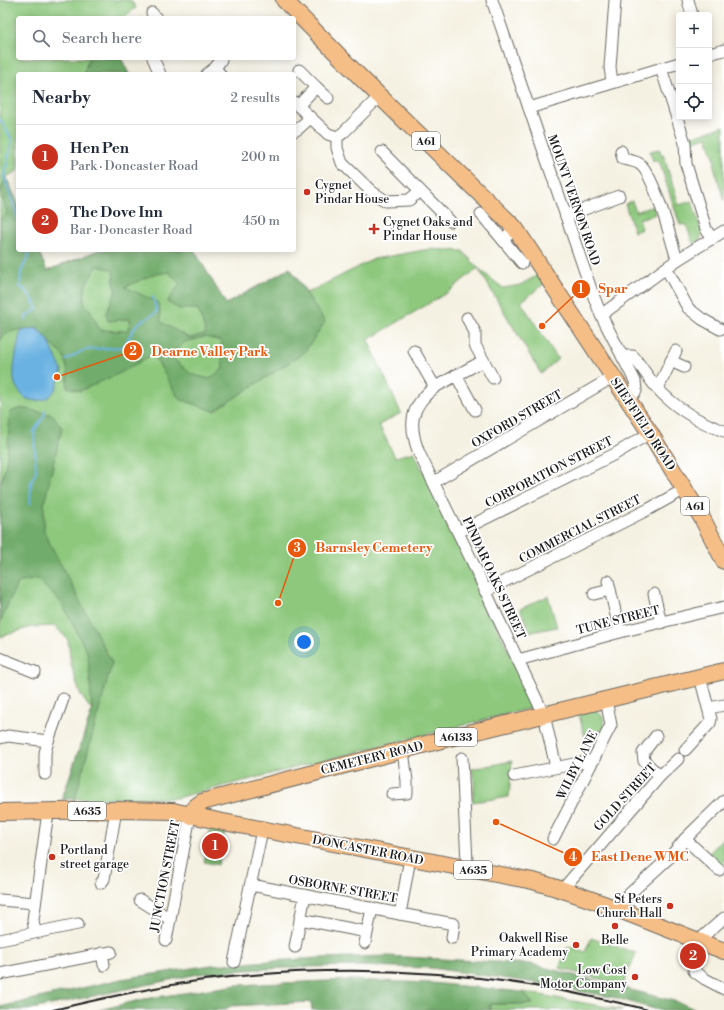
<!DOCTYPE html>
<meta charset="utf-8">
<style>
body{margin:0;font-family:"Libre Bodoni",serif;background:#f2f2f3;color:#1f2937}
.controls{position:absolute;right:12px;top:12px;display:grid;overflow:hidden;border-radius:4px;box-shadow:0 2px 10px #0003}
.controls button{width:36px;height:36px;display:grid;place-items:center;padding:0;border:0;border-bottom:1px solid #e0e1e3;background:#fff;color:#1f2937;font:20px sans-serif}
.you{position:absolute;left:304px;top:642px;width:14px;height:14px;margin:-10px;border:3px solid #fff;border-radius:50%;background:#1a73e8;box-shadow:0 0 0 6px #1a73e833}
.badge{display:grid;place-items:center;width:26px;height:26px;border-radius:50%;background:#c8321e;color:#fff;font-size:13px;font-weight:700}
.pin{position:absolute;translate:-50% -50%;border:2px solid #fff;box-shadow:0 1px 4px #0006}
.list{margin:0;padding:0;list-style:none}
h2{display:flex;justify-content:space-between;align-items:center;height:52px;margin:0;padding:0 16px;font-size:17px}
h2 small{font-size:13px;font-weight:400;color:#747a83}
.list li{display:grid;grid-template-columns:26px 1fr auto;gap:12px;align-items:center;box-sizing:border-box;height:64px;padding:0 16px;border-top:1px solid #e0e1e3}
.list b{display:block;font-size:15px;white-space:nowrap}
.list p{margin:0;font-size:13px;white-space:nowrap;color:#747a83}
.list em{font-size:13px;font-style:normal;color:#747a83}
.icon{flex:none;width:22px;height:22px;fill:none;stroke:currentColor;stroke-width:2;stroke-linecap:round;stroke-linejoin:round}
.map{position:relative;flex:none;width:724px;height:1010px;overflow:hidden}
.search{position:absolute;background:#fff;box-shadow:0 2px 10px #0003;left:16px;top:16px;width:280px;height:44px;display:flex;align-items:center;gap:10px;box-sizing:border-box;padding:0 14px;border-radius:4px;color:#747a83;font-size:15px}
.panel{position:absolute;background:#fff;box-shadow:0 2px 10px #0003;left:16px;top:72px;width:280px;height:180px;border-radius:4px}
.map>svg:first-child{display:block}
</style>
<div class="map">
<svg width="724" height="1010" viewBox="0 0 724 1010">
<rect width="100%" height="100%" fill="#fff"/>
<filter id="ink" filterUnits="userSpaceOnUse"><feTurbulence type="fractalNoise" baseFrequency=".025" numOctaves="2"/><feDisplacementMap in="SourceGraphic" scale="8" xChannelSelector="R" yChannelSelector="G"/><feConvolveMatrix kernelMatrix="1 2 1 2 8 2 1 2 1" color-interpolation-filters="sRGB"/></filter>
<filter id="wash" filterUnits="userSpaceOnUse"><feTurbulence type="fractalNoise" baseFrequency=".012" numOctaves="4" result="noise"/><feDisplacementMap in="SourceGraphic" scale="16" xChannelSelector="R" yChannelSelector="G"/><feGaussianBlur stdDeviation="0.9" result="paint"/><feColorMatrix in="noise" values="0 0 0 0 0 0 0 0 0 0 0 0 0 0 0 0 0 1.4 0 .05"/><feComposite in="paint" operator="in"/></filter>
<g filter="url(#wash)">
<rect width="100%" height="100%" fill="#f5f1e2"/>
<g fill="#8dc87d" stroke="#54724c">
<polygon points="0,0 131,0 136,8 123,18 18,18 18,58 121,58 129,74 18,74 18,171 6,177 18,204 18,250 38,250 47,271 99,250 194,250 226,304 290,268 307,293 374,259 430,249 463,251 478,268 503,288 520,285 538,275 545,283 521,302 558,359 541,374 478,268 448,292 368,340 401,413 379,425 395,457 414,452 535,707 176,798 62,799 92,711 80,694 71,665 68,640 55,626 31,627 0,637"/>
<polygon points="724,126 724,201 714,166 715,160 707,137 690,142 690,137"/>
<polygon points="660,149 661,154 663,154 679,205 692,201 702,233 700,240 693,244 686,224 680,225 659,161 653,161 650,151"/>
<polygon points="632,201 636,212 653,206 656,214 639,219 642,229 634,232 625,204"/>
<polygon points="548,596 557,627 531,632 520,609"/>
<path d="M593,710C603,713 605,721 605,730L584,735L579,714Z"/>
<path d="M512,761L509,797L472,802C474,789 476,780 471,769Z"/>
<polygon points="211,827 225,830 218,865 204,862"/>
<polygon points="724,838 724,867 709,853"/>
<polygon points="591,938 636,953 623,985 559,968 568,946 585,952"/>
<polygon points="523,992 623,1010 490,1010 490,1004 532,1004"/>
</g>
<g fill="#72ac6c" stroke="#476444" fill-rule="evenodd">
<polygon points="89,58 121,58 129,74 84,74 84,72"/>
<path d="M6,177L18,204V250H38L47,271L99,250H194L226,304L290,268L325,322L304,353L214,411L179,399L153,354L120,373L80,391L67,387L68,372L64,357L37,328C25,330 6,328 0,341V219L7,214L1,191ZM97,266L113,270L115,293L106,313L108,321L131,319L127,331L100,330L91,312L84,302L86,284ZM169,272L180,284L167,302L179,309H198L206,334L189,338L161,322L159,303L125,287L152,275ZM205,337L221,341L223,369L209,379L191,374L169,355L185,342Z"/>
<path d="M21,408L53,415L62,428L44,504V532L112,663L75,799H62L92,711L88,654L63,605L37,579L17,583L0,623V485C9,463 8,436 10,412Z"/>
<polygon points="388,956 531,964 678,1002 697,1010 658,1010 616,998 537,983 431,968 362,966 307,967 244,970 198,974 27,1010 0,1010 0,1007 121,979 211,965 317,958"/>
<polygon points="349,980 432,983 523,992 533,1004 490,1004 490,1010 312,1010 311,1002 231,1006 224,1010 99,1010 144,999 237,985"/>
</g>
<path fill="#6bb2e2" stroke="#44677f" d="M36,328L48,339L62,371C59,380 57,389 50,396C44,402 30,402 24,397C21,394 16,387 15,384C11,372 18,343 21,331Z"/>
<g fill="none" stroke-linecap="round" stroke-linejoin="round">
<g stroke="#6bb2e2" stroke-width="2">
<polyline points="0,119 12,140 4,176 18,219"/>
<polyline points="26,320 26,317 37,309 30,295 20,286 21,271 29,256 27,250"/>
<polyline points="66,360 84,350 123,347 137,324 157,312 153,297"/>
<polyline points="30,504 31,482 36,472 34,431 44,416 45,410"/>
</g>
</g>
</g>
<g filter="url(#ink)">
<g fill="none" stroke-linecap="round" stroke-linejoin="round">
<g stroke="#686761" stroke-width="13">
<g id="minor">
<polyline points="492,0 592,292 601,315 635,381 636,391 628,401"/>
<polyline points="688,0 692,15"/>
<polyline points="152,13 156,18"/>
<polyline points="709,54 724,50"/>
<polyline points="153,58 160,74"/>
<polyline points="215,68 221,60"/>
<polyline points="661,68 685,143 686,164 706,229 712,239"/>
<polyline points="207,74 215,68 220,74"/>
<polyline points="612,82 610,67 615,0"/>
<polyline points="316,87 328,98"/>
<polyline points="294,102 328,134 337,137 343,133 380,96"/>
<polyline points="298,106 316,87 299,70"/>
<polyline points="529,108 679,63"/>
<polyline points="294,131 298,129 310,118"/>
<polyline points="337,137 337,148 342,163 372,192 386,201 409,200 420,191"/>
<path d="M621,151L623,159C628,160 634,161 638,163C653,170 672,242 677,260"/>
<polyline points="382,152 450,221"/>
<polyline points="481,214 503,240"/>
<polyline points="566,216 619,196"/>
<polyline points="515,228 503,240 522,263"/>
<polyline points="666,268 688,308 702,319 720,329"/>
<polyline points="601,315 677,260 724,231"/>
<polyline points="467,318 475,332 475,345 493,378"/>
<polyline points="414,351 435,387"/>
<path d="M623,358L626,356H633C641,366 648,377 656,387C674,407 699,422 724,431"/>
<path d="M483,361L435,387C410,406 408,425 419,453L472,561L497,616L544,715L556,767"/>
<polyline points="671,361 684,367"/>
<polyline points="456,375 475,410"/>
<polyline points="658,388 676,351"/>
<polyline points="434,482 613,377"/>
<polyline points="458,532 615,454 650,433"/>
<polyline points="608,581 620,632"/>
<polyline points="485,591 649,509 685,489"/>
<polyline points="594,594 610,590"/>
<polyline points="654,594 661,623"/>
<polyline points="0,658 35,672"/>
<polyline points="518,660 620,632 724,607"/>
<polyline points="709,708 724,705"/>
<polyline points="656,736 643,753 644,761 660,776"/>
<polyline points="0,738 8,736 48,741"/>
<polyline points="685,750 710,723 711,719 700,677"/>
<polyline points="462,758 467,863 466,869"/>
<polyline points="45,774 45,753 48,741 63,699"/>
<polyline points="514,776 594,760"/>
<polyline points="392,794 407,793 407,781 403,751"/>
<polyline points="553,839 611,725 606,700"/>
<polyline points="685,839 719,870"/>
<polyline points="101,883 104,879 116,810"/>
<polyline points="251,885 400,914 410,858"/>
<polyline points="562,890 660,776 678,759"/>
<polyline points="0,900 35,903"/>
<polyline points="140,900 170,919"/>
<polyline points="615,909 627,896 670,857 685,839 724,801"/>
<polyline points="400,914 454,924 452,938"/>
<polyline points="300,919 367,932"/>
<polyline points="35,932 33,920 48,812"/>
<polyline points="0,940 78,924"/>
<polyline points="166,940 190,816"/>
<polyline points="698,941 724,918"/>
<polyline points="365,943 372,908"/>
<polyline points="295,947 305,895"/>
<polyline points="102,953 104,965"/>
<polyline points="234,962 262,830"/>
<polyline points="694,971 705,979 724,989"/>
<polyline points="0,974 111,952"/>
</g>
</g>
<g stroke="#686761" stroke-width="18">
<g id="highway">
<polyline points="284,0 361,78 515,228 650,433 702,518 724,561"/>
<path d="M0,812L116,810L173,811L218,821L533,881C598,899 661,927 724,951"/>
<polyline points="190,816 195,807 202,802 461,735 724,671"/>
</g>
</g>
<use href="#minor" stroke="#fff" stroke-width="11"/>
<use href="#highway" stroke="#f6be87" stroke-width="16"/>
<path stroke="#1c1c1c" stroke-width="2" d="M53,1010C103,998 153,987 204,980C333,964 465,969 592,997C611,1001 630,1005 648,1010"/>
</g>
</g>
<g fill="#c8321e" stroke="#fff" stroke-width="1.5">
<circle cx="307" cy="192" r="4"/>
<path d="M372 223h4v4h4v4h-4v4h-4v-4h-4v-4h4z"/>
<circle cx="52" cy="857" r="4"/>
<circle cx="670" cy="906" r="4"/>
<circle cx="615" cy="926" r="4"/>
<circle cx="576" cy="945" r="4"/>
<circle cx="635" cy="977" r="4"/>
</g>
<g text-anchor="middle" stroke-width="3.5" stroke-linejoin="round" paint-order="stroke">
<g fill="#fff" stroke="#606060" stroke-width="1">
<rect x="412" y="132" width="28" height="18" rx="3"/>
<rect x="681" y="497" width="28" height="18" rx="3"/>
<rect x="435" y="728" width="42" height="18" rx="3"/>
<rect x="68" y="802" width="38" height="18" rx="3"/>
<rect x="454" y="861" width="38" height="18" rx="3"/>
</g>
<g font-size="11" font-weight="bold" fill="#1c1c1c">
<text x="426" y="145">A61</text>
<text x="695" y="510">A61</text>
<text x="456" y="741">A6133</text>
<text x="87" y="815">A635</text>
<text x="473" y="874">A635</text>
</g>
<g font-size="12" fill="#1c1c1c" stroke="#fff" text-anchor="start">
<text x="315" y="189">Cygnet<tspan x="315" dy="14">Pindar House</tspan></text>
<text x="383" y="226">Cygnet Oaks and<tspan x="383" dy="14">Pindar House</tspan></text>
<text x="60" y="854">Portland<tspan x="60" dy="14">street garage</tspan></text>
<text x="662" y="903" text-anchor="end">St Peters<tspan x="662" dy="14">Church Hall</tspan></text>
<text x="568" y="942" text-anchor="end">Oakwell Rise<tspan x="568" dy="14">Primary Academy</tspan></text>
<text x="615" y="944" text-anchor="middle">Belle</text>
<text x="627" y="974" text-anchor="end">Low Cost<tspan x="627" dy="14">Motor Company</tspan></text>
</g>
<g font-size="12" fill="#1c1c1c" stroke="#fff">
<text transform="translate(574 200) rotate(71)" y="4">MOUNT VERNON ROAD</text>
<text transform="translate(517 419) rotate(-30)" y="4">OXFORD STREET</text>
<text transform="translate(643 424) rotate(57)" y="4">SHEFFIELD ROAD</text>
<text transform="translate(549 472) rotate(-27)" y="4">CORPORATION STREET</text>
<text transform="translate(580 529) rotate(-27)" y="4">COMMERCIAL STREET</text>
<text transform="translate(494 578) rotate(65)" y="4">PINDAR OAKS STREET</text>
<text transform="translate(618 620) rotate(-14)" y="4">TUNE STREET</text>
<text transform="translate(372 758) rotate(-14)" y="4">CEMETERY ROAD</text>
<text transform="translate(577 765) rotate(-63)" y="4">WILBY LANE</text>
<text transform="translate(625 797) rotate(-48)" y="4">GOLD STREET</text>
<text transform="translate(368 850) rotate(11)" y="4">DONCASTER ROAD</text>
<text transform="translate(165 876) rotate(-79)" y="4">JUNCTION STREET</text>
<text transform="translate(343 889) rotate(10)" y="4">OSBORNE STREET</text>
</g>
</g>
<path fill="none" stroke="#e8590c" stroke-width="1.5" d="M542 326L581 289M57 377L133 351M278 603L297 548M496 822L573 857"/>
<g fill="#e8590c" stroke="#fff" stroke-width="1.5">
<circle cx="542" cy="326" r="4"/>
<circle cx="57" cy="377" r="4"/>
<circle cx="278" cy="603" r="4"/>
<circle cx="496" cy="822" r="4"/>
<circle cx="581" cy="289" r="10"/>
<circle cx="133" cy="351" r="10"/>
<circle cx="297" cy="548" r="10"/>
<circle cx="573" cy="857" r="10"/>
</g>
<g font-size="12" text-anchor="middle" font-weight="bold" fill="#fff">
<text x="581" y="293">1</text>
<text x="133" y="355">2</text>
<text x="297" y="552">3</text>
<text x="573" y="861">4</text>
</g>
<g font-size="13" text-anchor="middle" font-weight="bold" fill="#e8590c" stroke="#fff" stroke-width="3.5" stroke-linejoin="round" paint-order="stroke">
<text x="613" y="293">Spar</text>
<text x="210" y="356">Dearne Valley Park</text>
<text x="374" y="552">Barnsley Cemetery</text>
<text x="640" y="861">East Dene WMC</text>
</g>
</svg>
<div class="controls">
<button>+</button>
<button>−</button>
<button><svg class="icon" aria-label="locate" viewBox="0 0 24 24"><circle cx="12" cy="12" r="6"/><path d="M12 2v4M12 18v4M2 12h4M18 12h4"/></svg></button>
</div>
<div class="you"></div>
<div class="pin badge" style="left:215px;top:846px">1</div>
<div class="pin badge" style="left:693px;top:956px">2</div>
<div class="search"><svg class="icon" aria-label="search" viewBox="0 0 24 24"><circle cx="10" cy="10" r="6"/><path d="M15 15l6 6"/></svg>Search here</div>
<section class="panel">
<h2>Nearby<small>2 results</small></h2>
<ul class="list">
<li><span class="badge">1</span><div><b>Hen Pen</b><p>Park · Doncaster Road</p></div><em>200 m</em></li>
<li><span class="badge">2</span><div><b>The Dove Inn</b><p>Bar · Doncaster Road</p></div><em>450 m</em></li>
</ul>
</section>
</div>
